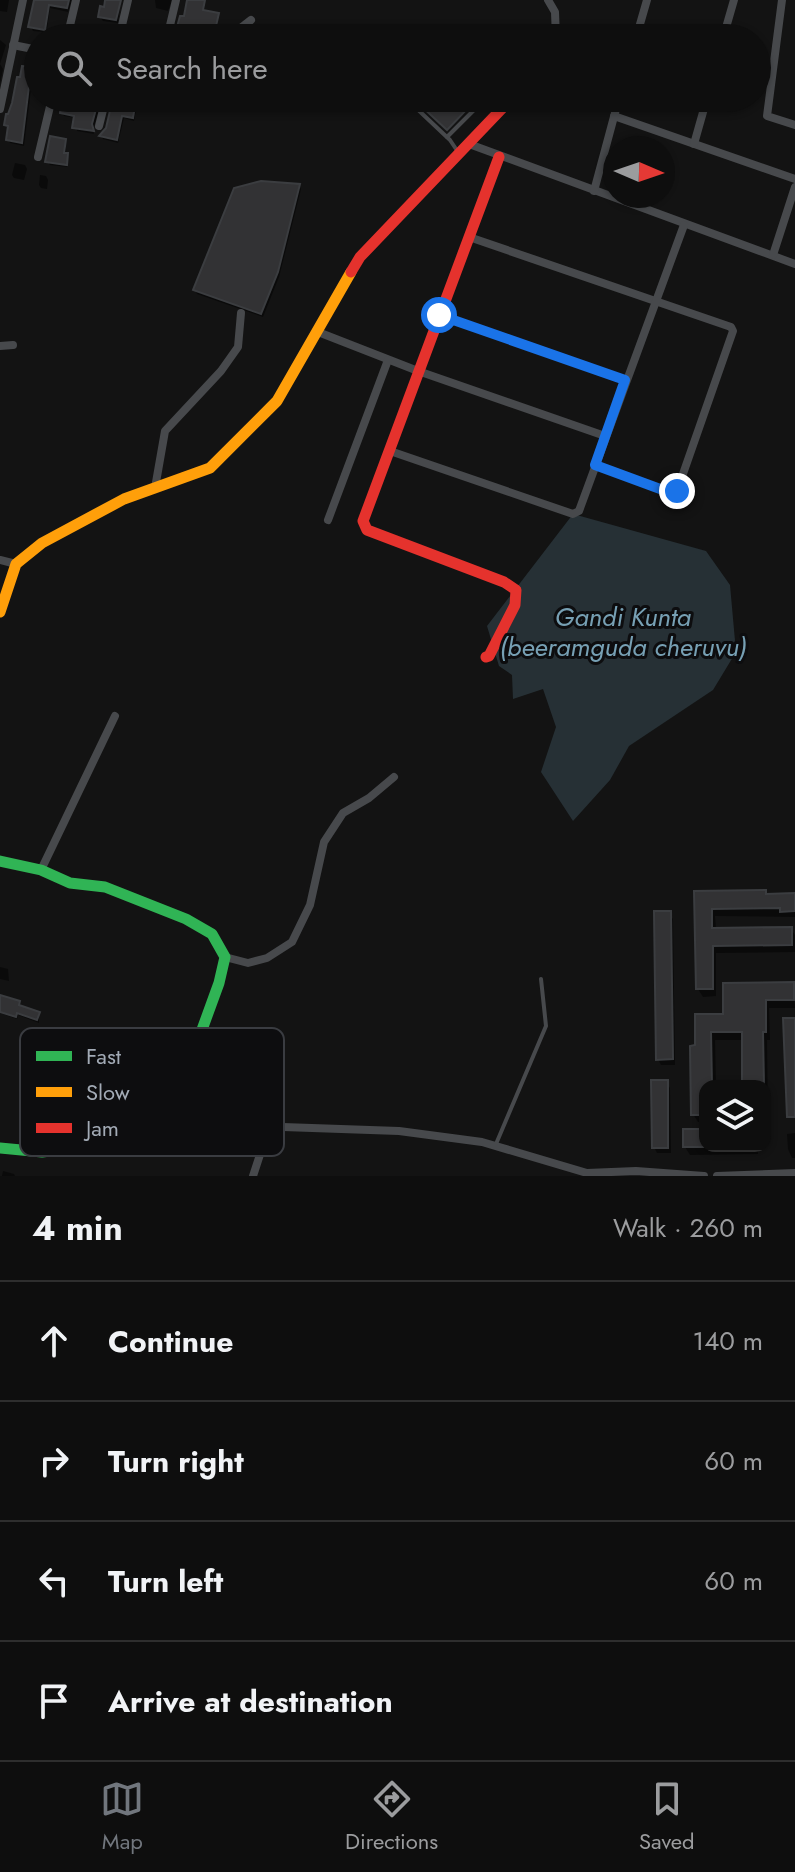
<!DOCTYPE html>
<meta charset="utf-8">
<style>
body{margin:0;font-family:Jost,sans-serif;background:#1c1c1c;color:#f1f3f6}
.controls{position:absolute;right:24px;bottom:24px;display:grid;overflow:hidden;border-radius:16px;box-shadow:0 2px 6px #0004}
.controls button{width:72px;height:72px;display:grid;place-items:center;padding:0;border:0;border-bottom:2px solid #2e2e2e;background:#0e0e0e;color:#f1f3f6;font:40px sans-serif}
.compass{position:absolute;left:603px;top:136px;width:72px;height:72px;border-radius:50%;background:#0e0e0e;box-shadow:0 2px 6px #0004;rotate:92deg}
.stop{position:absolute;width:24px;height:24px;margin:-18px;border:6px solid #1a73e8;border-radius:50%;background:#fff}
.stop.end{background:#1a73e8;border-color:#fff;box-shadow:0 2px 8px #0008}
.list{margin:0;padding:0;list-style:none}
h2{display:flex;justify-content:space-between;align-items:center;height:104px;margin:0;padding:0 32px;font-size:34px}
h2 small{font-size:26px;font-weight:400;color:#9b9c9e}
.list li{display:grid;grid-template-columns:52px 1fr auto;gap:24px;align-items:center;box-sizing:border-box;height:120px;padding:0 32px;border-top:2px solid #2e2e2e}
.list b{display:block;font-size:30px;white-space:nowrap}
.list em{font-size:26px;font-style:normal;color:#9b9c9e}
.icon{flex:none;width:44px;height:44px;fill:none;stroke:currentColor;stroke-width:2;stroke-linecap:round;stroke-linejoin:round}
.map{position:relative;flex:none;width:795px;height:1176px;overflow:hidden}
.search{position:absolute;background:#0e0e0e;box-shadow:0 2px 6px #0004;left:24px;right:24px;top:24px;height:88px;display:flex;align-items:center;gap:20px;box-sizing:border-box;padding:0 28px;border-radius:44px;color:#9b9c9e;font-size:30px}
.sheet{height:584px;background:#0e0e0e}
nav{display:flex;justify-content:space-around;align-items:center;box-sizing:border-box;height:112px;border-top:2px solid #2e2e2e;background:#0e0e0e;font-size:22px;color:#9b9c9e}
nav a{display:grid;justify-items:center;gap:4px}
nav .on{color:#71767d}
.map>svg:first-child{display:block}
</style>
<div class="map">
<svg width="795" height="1176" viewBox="0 0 795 1176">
<rect width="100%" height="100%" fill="#131313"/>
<polygon fill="#263035" points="573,514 706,551 730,585 736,652 713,690 629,746 610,780 573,821 541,772 556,727 543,689 513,699 512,675 499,666 487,626"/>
<g fill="#0007">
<polygon points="0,0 9,0 7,12 0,11"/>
<polygon points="36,0 72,0 68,12 50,8 47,29 42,20 39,22 45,32 33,31 31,27"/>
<polygon points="104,0 121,0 118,23 103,21 100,17"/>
<polygon points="155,0 172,0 168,11 156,8"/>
<polygon points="189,0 205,0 204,12 217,15 218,28 213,27 212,38 177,38 185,18"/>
<polygon points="255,32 259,38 243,38"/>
<polygon points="0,40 6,45 0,64 3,69 0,84"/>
<polygon points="38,70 38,83 32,81 24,146 10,143 8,140 18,79"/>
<polygon points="62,98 102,98 93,130 94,134 77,131 76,118 64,116 62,112"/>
<polygon points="422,98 489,98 480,107 472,106 448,130 423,106"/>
<polygon points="583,98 595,98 593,107 584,104"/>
<polygon points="114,104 134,108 136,111 134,121 124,118 118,143 103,139 101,136 108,129"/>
<polygon points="65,141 68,167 50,165 48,162"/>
<polygon points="15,163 25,165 27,169 24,180 14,178 12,175"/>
<polygon points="40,175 46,176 48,180 47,189 41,188 39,185"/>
<polygon points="299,186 301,189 279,277 263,317 197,294 195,290"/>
<polygon points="696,893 795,894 795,917 715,916 716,929 791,929 795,935 795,952 716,953 716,996 703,997 698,989"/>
<polygon points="669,913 673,919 675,1065 661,1065 658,1059"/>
<polygon points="0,967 8,969 9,981 0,979"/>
<polygon points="793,984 795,1008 769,1008 770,1040 767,1040 768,1122 765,1122 765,1086 744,1086 744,1040 715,1040 716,1086 705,1086 705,1122 698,1122 693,1114 697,1016 725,1016"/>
<polygon points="19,1003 22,1008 39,1014 39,1023 18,1015 17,1019 0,1013 0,1006"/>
<polygon points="666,1082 670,1088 671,1153 657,1153 654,1147"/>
<polygon points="705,1131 705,1146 758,1146 758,1154 690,1155 685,1147"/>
<polygon points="795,1133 795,1158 792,1158 788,1149 787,1134"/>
<polygon points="3,1171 14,1174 15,1176 2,1176"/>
</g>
<g fill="#323234" stroke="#3b3d40" stroke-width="2">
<polygon points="34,0 69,0 67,8 49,5 45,30 28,27"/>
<polygon points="105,0 121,0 116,20 98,17 100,6 104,7"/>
<polygon points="187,0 205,0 203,10 219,13 216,26 212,25 210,38 174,38 180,16 184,16"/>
<polygon points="22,66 38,68 38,80 30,78 22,143 6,140 8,126 4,125 6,114 8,114 12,103 17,77 20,77"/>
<polygon points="62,98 99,98 92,124 94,131 72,128 74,116 60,113"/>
<polygon points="422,98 488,98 479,106 471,105 447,130 420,105"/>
<polygon points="112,102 135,106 133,118 122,116 117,140 99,136 106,128"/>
<polygon points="50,136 66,139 64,153 68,153 67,165 45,162"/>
<polygon points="261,181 300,184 278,272 261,314 193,290 234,188"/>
<polygon points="766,890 766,894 795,893 795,911 780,912 780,908 712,909 712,928 792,927 792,945 713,946 713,989 696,989 694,891"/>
<polygon points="654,911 671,911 673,1059 656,1060"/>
<polygon points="794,982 794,1000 766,1000 766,1032 763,1032 764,1086 742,1086 742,1032 711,1032 712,1086 705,1086 705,1115 691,1115 690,1046 695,1045 695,1014 723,1014 723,983"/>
<polygon points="0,995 20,1001 19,1005 40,1012 37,1020 17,1013 16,1017 0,1012"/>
<polygon points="783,1018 795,1018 795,1117 787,1117"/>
<polygon points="651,1080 668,1080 668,1148 652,1148"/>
<rect x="683" y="1129" width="22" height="18"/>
</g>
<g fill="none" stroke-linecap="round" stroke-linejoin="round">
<g stroke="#47494c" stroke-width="4">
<polyline points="417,98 414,106 450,140 458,152"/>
<polyline points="447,137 475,109"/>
<polyline points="496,1144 546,1026 541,979"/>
</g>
<g stroke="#47494c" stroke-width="8">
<polyline points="548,0 555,12 556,38"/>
<polyline points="782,0 767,116 795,125"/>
<polyline points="67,38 76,0"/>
<polyline points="119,38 128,0"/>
<polyline points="167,38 176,0"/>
<polyline points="228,38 251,20"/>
<polyline points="636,38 647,0"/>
<polyline points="723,38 734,0"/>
<polyline points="13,45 38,50"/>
<polyline points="0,109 23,0"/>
<polyline points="614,116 795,179"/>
<polyline points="99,126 106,98"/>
<polyline points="469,144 795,264"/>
<polyline points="694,144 707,98"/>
<polyline points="38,157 52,98"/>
<polyline points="594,191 619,98"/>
<polyline points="469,237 731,327 733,331 677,491 671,493 595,465"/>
<polyline points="773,255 795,187"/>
<polyline points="439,315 625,380"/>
<polyline points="318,332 418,371 605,436"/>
<polyline points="0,346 13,345"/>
<polyline points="390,451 573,514 579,511 684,225"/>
<polyline points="155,488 165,431 221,371 238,347 241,313"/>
<polyline points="328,520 388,360"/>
<polyline points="0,560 16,564"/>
<polyline points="41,870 115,716"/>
<polyline points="225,957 248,963 267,958 292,942 310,905 324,842 343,813 369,798 394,777"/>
<polyline points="168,1123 399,1131 482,1142 587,1173 636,1171 704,1176"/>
<polyline points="253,1176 269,1127"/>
<polyline points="717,1176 795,1173"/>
</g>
<polyline stroke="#30b455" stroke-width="11" points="0,861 41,870 70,883 105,887 186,919 212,934 225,957 219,983 168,1123 148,1138 128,1142 42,1152 0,1148"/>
<polyline stroke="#ff9f0a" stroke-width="11" points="0,612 16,564 42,543 124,499 210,468 277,401 351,272"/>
<g stroke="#e5322d" stroke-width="11">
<polyline points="351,272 360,257 512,98"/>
<polyline points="486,657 489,656 515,605 516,590 504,582 367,530 363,521 499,157"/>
</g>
</g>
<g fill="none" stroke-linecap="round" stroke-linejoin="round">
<polyline stroke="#1a73e8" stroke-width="10" points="439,315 625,380 595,465 671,493 677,491"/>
</g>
<g text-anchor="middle" stroke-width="6" stroke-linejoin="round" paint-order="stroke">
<g font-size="26" font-style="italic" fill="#77a0b4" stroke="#0d0d0f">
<text x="623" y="626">Gandi Kunta<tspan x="623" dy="30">(beeramguda cheruvu)</tspan></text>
</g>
</g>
<rect x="20" y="1028" width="264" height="128" rx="12" fill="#0d0d0f" stroke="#3a3c41" stroke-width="2"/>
<rect x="36" y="1051" width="36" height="10" fill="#30b455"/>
<rect x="36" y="1087" width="36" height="10" fill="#ff9f0a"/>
<rect x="36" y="1123" width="36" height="10" fill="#e5322d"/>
<g font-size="22" fill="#a3abb6">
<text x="86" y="1064">Fast</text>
<text x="86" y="1100">Slow</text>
<text x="86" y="1136">Jam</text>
</g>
</svg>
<div class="controls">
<button><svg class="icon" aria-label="layers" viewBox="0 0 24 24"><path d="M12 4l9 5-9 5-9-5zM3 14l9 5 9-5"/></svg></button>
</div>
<svg class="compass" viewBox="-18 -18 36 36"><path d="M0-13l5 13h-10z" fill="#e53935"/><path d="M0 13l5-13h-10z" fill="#9b9c9e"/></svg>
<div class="stop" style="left:439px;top:315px"></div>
<div class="stop end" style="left:677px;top:491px"></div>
<div class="search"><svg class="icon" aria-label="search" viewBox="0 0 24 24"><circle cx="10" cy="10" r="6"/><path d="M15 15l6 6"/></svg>Search here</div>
</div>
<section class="sheet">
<h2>4 min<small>Walk · 260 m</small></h2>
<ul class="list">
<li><svg class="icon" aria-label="ahead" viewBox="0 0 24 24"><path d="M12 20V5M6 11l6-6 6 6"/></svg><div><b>Continue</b></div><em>140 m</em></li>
<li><svg class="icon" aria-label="right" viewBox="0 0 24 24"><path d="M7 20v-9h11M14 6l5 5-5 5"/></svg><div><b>Turn right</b></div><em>60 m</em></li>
<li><svg class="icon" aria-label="left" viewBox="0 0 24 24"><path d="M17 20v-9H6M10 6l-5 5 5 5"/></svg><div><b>Turn left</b></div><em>60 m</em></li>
<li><svg class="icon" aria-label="arrive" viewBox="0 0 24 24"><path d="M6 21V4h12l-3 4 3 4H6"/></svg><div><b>Arrive at destination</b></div></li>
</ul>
</section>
<nav>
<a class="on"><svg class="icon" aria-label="map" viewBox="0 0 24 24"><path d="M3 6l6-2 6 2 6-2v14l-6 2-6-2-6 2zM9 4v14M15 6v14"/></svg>Map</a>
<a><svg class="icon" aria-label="directions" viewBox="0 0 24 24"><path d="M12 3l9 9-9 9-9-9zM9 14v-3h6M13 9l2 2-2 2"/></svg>Directions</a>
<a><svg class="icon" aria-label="saved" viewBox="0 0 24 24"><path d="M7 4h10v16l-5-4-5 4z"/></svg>Saved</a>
</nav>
